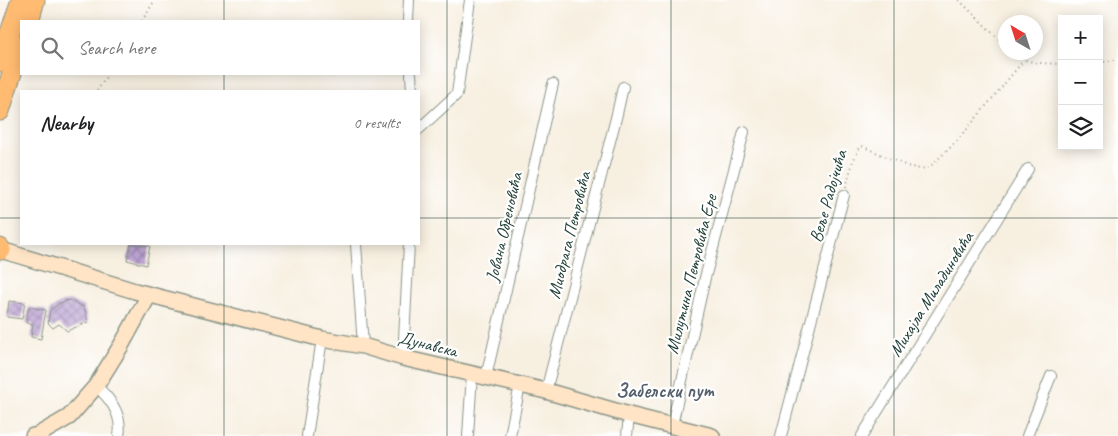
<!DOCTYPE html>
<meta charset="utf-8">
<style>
body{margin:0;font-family:Caveat,sans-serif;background:#f6f6f6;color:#202124}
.controls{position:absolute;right:15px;top:15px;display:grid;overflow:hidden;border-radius:0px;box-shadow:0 2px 12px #0003}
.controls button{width:45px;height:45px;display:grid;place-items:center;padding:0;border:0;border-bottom:1px solid #e0e0e0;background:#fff;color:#202124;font:25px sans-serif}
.compass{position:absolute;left:998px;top:15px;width:45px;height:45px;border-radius:50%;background:#fff;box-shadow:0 2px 12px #0003;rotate:321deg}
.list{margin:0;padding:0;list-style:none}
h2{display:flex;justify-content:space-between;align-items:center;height:65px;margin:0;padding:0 20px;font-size:21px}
h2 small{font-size:16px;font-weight:400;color:#757577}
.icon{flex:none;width:28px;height:28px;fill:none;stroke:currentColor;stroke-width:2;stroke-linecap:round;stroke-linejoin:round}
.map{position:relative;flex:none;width:1118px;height:436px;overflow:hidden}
.search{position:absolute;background:#fff;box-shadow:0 2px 12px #0003;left:20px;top:20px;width:400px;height:55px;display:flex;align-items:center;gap:12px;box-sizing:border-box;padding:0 18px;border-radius:0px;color:#757577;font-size:19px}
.panel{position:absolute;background:#fff;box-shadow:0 2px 12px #0003;left:20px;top:90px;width:400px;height:155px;border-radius:0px}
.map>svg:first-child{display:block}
</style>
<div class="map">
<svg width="1118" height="436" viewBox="0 0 1118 436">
<defs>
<pattern id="building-cross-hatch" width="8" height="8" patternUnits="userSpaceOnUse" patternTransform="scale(1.25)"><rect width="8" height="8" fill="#bca1d3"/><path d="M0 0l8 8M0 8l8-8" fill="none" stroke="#9884ac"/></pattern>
</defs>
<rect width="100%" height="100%" fill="#fff"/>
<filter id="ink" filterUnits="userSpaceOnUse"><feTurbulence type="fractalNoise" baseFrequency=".02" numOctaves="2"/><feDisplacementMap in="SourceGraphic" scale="10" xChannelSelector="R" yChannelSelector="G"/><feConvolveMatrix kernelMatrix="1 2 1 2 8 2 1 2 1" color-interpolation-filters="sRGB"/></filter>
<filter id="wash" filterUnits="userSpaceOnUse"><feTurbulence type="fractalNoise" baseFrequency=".0096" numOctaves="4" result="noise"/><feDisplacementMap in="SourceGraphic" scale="20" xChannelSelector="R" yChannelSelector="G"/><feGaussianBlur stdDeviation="1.12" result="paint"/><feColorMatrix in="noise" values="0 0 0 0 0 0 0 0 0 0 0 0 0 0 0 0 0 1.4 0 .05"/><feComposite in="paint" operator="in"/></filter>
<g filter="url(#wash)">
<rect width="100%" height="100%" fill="#f7efe0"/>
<g id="blocks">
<g fill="url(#building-cross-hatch)">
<polygon points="131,244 150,246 146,265 127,260"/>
<polygon points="69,300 84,307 88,322 67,331 59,324 53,328 48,323 50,310 60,303"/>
<polygon points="9,301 25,303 22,319 7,317"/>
<polygon points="29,307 46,310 41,339 31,337 33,324 26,323"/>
</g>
</g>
</g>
<g filter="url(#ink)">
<use href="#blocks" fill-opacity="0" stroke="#8b968a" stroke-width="1"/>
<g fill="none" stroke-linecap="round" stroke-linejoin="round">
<g stroke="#8b968a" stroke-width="12">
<g id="street">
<polyline points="408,21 409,0"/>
<polyline points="411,74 412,91"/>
<polyline points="419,129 457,94 470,0"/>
<polyline points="356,244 363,346"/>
<polyline points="403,358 409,244"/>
<polyline points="486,377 553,84"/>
<path d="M96,386C111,399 123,415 119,436"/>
<polyline points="546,391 617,114 623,87"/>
<polyline points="672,425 705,278 744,132"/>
<polyline points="307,436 322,339"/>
<polyline points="468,436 472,374"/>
<polyline points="510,436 520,385"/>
<polyline points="627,436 629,415"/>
<polyline points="781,436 844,195"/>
<polyline points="862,436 1028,169"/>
<polyline points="1027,436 1051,376"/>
</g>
</g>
<g stroke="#8b968a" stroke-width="18">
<g id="secondary">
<polyline points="1,250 135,291 322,339 363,346 403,358 546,391 629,415 712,436"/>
<polyline points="33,436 38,435 69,417 96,386 122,344 149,295"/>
</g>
</g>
<g stroke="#8b968a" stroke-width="21">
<g id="highway">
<polyline points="29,21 35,0"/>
<polyline points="0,62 21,0"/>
<polyline points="0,111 21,44"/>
<polyline points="0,248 1,250"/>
</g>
</g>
<g stroke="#8b968a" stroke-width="2" stroke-dasharray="1 4" stroke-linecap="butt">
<polyline points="959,0 1006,46"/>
<polyline points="142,21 155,0"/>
<path d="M1013,52C1026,65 1045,63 1062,64"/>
<polyline points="1099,63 1118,59"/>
<polyline points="97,91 108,74"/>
<polyline points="846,187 853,161 860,147 862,146 907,166 920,169 928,168 934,163 958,140 1024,60"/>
</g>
<use href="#street" stroke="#fff" stroke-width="10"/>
<use href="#secondary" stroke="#ffe4c6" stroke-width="15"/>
<use href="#highway" stroke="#ffbb71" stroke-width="19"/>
</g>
</g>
<path fill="none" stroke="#1f3d34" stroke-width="1" stroke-opacity="0.55" d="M224,0V21M447,0V436M671,0V436M894,0V436M224,74V91M0,218H21M419,218H1118M224,244V436"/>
<g text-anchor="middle" stroke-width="4.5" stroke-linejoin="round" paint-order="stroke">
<g font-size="18" fill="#1f3d34" stroke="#fff">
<text transform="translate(828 196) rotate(-74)" y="6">Веље Радојчића</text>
<text transform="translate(504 227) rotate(-77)" y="6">Јована Обреновића</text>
<text transform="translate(569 235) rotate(-76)" y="6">Миодрага Петровића</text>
<text transform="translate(691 274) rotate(-76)" y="6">Милутина Петровића Ере</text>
<text transform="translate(931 294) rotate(-58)" y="6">Михајла Миладиновића</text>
<text transform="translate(428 344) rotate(14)" y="6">Дунавска</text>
</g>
<g font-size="20" font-weight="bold" fill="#56606c" stroke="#fff">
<text x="665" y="397">Забелски пут</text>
</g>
</g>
</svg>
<div class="controls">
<button>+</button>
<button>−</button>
<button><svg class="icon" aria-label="layers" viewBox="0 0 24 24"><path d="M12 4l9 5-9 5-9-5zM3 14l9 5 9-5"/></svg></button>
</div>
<svg class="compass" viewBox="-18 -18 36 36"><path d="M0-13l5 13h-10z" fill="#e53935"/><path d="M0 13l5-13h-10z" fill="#757577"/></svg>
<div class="search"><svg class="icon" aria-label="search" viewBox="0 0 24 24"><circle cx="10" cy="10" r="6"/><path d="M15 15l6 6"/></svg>Search here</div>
<section class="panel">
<h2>Nearby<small>0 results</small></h2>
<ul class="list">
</ul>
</section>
</div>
